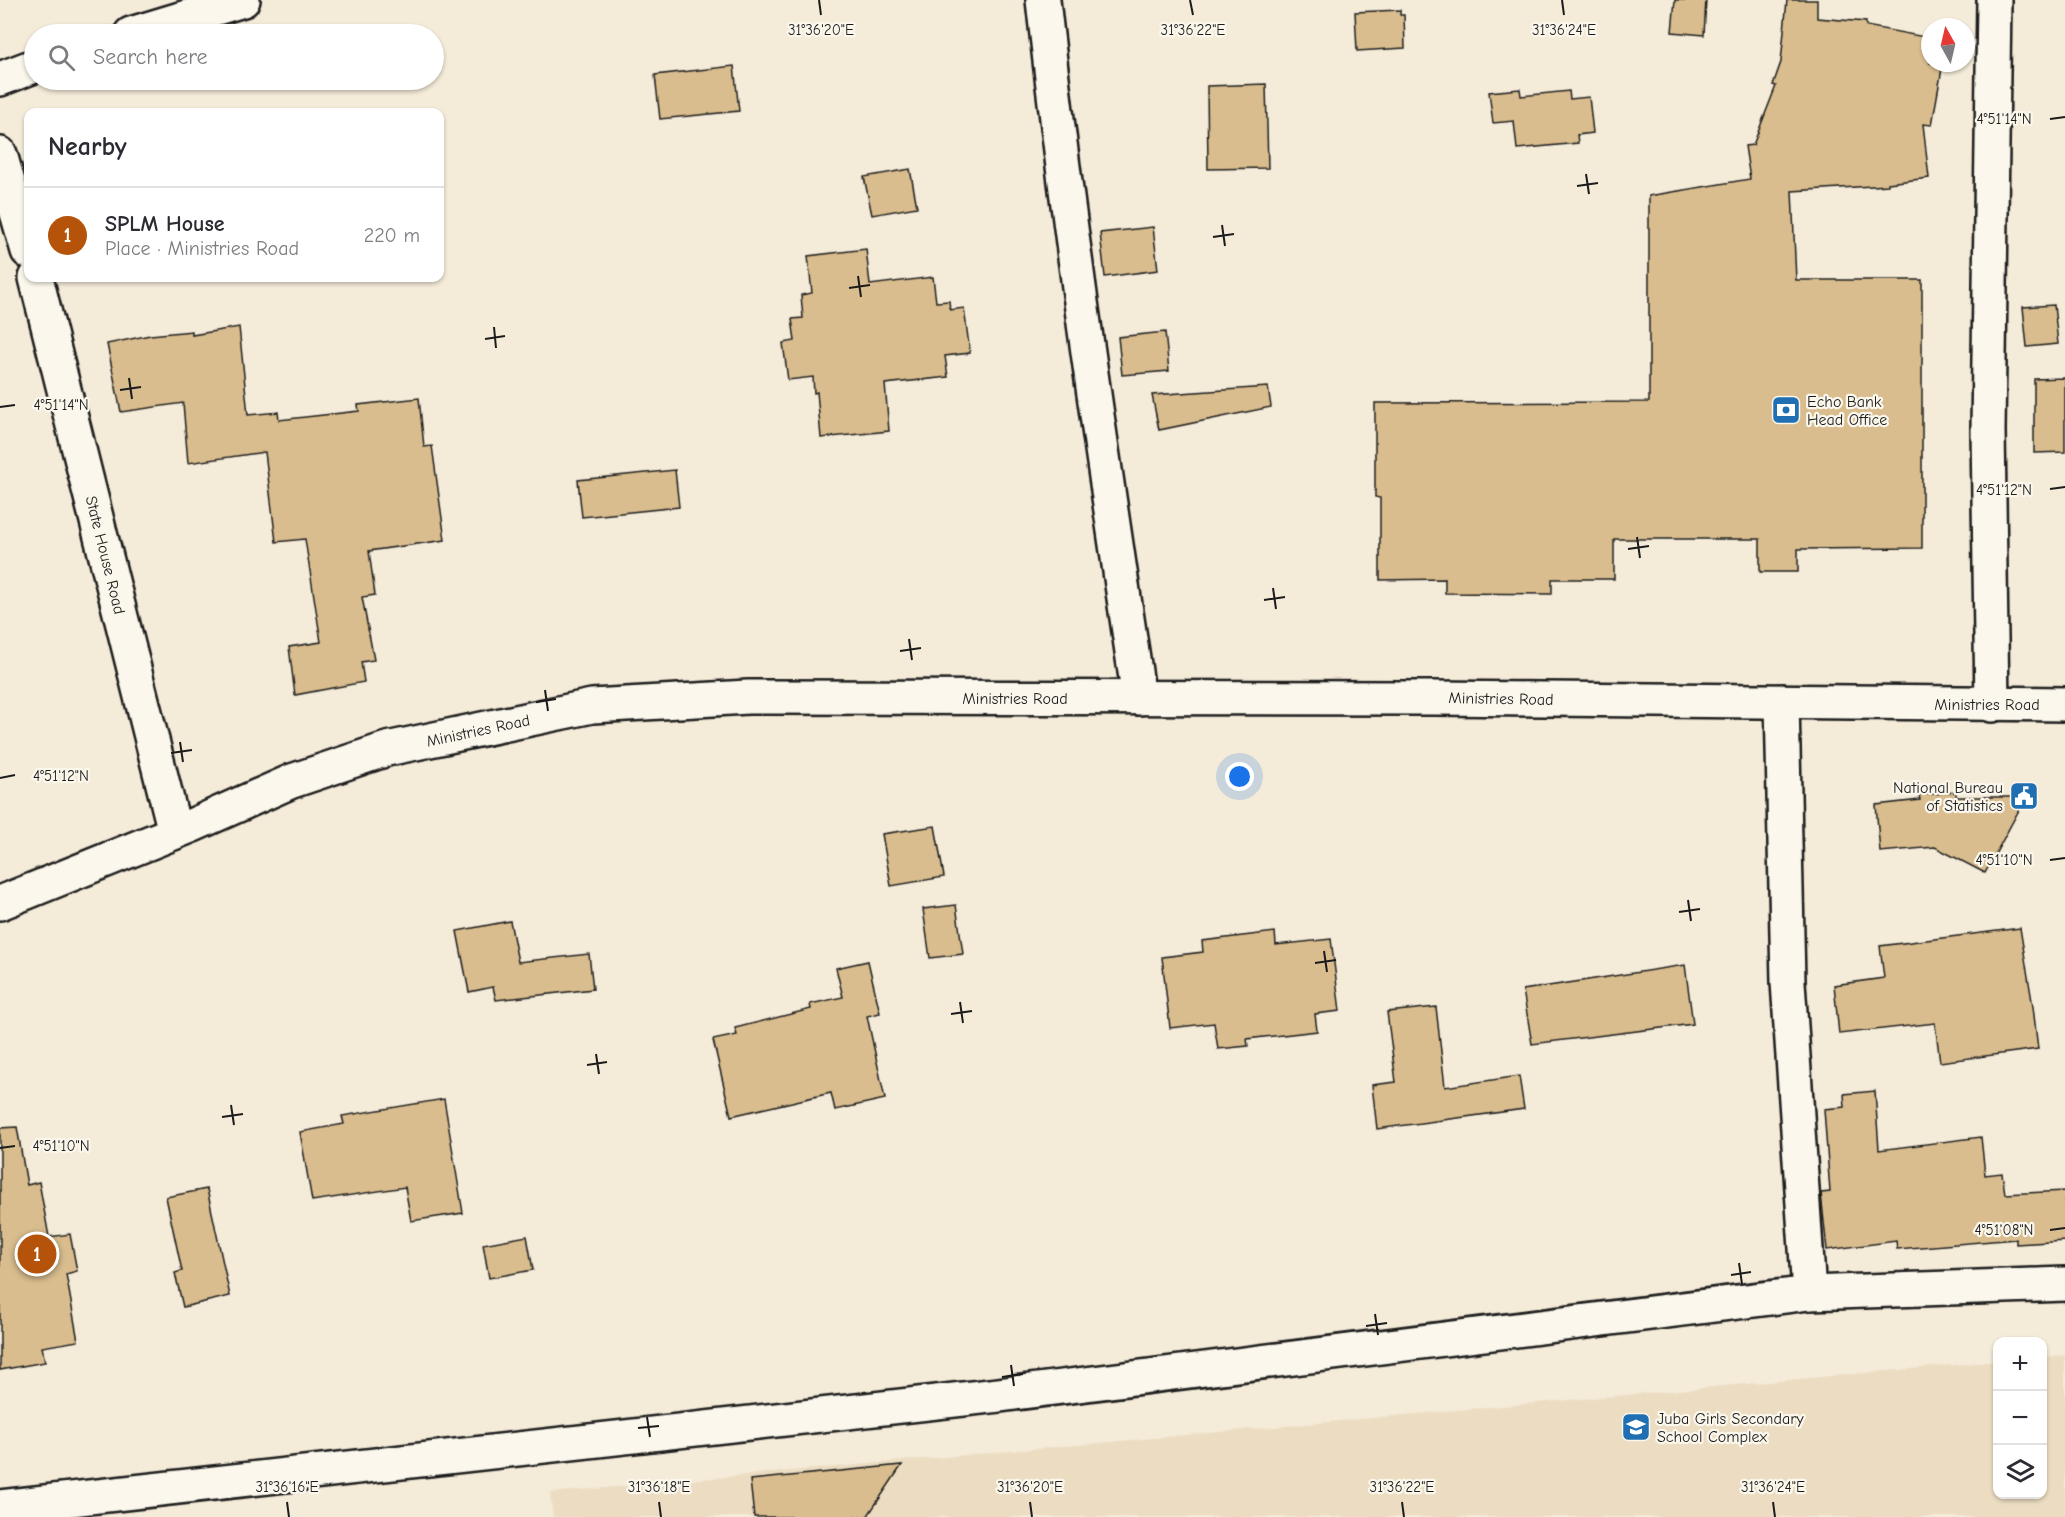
<!DOCTYPE html>
<meta charset="utf-8">
<style>
body{margin:0;font-family:"Comic Neue",sans-serif;background:#f2f2f3;color:#2b2b33}
.controls{position:absolute;right:18px;bottom:18px;display:grid;overflow:hidden;border-radius:12px;box-shadow:0 2px 4px #0004}
.controls button{width:54px;height:54px;display:grid;place-items:center;padding:0;border:0;border-bottom:2px solid #e1e1e2;background:#fff;color:#2b2b33;font:30px sans-serif}
.compass{position:absolute;left:1921px;top:18px;width:54px;height:54px;border-radius:50%;background:#fff;box-shadow:0 2px 4px #0004;rotate:352deg}
.you{position:absolute;left:1240px;top:777px;width:21px;height:21px;margin:-15px;border:4px solid #fff;border-radius:50%;background:#1a73e8;box-shadow:0 0 0 9px #1a73e833}
.badge{display:grid;place-items:center;width:39px;height:39px;border-radius:50%;background:#b45309;color:#fff;font-size:20px;font-weight:700}
.pin{position:absolute;translate:-50% -50%;border:3px solid #fff;box-shadow:0 2px 6px #0006}
.list{margin:0;padding:0;list-style:none}
h2{display:flex;justify-content:space-between;align-items:center;height:78px;margin:0;padding:0 24px;font-size:26px}
h2 small{font-size:20px;font-weight:400;color:#7c7c81}
.list li{display:grid;grid-template-columns:39px 1fr auto;gap:18px;align-items:center;box-sizing:border-box;height:96px;padding:0 24px;border-top:2px solid #e1e1e2}
.list b{display:block;font-size:22px;white-space:nowrap}
.list p{margin:0;font-size:20px;white-space:nowrap;color:#7c7c81}
.list em{font-size:20px;font-style:normal;color:#7c7c81}
.icon{flex:none;width:33px;height:33px;fill:none;stroke:currentColor;stroke-width:2;stroke-linecap:round;stroke-linejoin:round}
.map{position:relative;flex:none;width:2065px;height:1517px;overflow:hidden}
.search{position:absolute;background:#fff;box-shadow:0 2px 4px #0004;left:24px;top:24px;width:420px;height:66px;display:flex;align-items:center;gap:15px;box-sizing:border-box;padding:0 21px;border-radius:33px;color:#7c7c81;font-size:22px}
.panel{position:absolute;background:#fff;box-shadow:0 2px 4px #0004;left:24px;top:108px;width:420px;height:174px;border-radius:12px}
.map>svg:first-child{display:block}
</style>
<div class="map">
<svg width="2065" height="1517" viewBox="0 0 2065 1517">
<rect width="100%" height="100%" fill="#f4ebd9"/>
<filter id="ink" filterUnits="userSpaceOnUse"><feTurbulence type="fractalNoise" baseFrequency=".0167" numOctaves="2"/><feDisplacementMap in="SourceGraphic" scale="12" xChannelSelector="R" yChannelSelector="G"/><feConvolveMatrix kernelMatrix="1 2 1 2 8 2 1 2 1" color-interpolation-filters="sRGB"/></filter>
<g filter="url(#ink)">
<polygon fill="#ecddc2" points="2065,1355 2065,1517 553,1517 550,1493 1997,1361 1998,1494 2042,1494 2043,1357"/>
<g fill="#d9bd8e" stroke="#1c1c1c" stroke-width="1.5">
<polygon points="1675,0 1706,0 1704,35 1672,32"/>
<polygon points="1787,0 1817,0 1817,18 1866,22 1866,26 1930,38 1930,63 1943,63 1932,125 1923,124 1929,178 1888,183 1888,185 1792,191 1796,280 1922,280 1922,548 1798,549 1798,572 1760,572 1760,539 1614,539 1614,579 1552,579 1552,594 1445,593 1445,579 1380,580 1380,498 1375,497 1375,403 1649,402 1649,196 1750,179 1745,146 1753,145 1776,86 1773,85 1781,62"/>
<polygon points="1400,10 1400,15 1404,15 1405,48 1357,51 1355,12"/>
<polygon points="734,66 739,111 660,119 655,75"/>
<polygon points="1266,84 1268,168 1208,169 1207,86"/>
<polygon points="1520,89 1521,96 1569,91 1570,99 1589,97 1593,133 1577,135 1578,143 1517,149 1514,121 1493,123 1489,92"/>
<polygon points="910,169 917,207 872,215 864,177"/>
<polygon points="1153,227 1158,270 1105,277 1100,233"/>
<polygon points="866,249 870,285 933,277 936,302 949,301 950,310 964,308 970,353 945,356 948,377 885,384 889,431 821,438 817,392 814,393 813,377 788,380 783,343 795,341 792,319 803,318 801,295 812,293 808,256"/>
<polygon points="2054,305 2058,344 2027,347 2023,307"/>
<polygon points="239,327 248,415 278,412 279,420 359,411 358,405 419,398 424,447 432,446 445,540 369,551 375,595 362,597 374,660 361,662 364,682 295,695 289,647 321,642 305,539 276,542 265,452 188,463 183,403 121,412 107,344 150,335 192,331 192,335"/>
<polygon points="1165,332 1169,371 1122,375 1118,337"/>
<polygon points="2065,378 2065,452 2034,453 2034,379"/>
<polygon points="1268,387 1271,407 1159,430 1152,395"/>
<polygon points="675,470 679,507 582,517 578,480"/>
<polygon points="1956,792 1956,797 2026,797 1985,873 1935,847 1880,852 1876,805 1920,800 1919,795"/>
<polygon points="935,826 944,877 891,886 882,834"/>
<polygon points="956,905 963,954 930,958 923,909"/>
<polygon points="510,921 518,962 589,954 593,989 496,1000 493,987 469,992 457,931"/>
<polygon points="2020,928 2033,1007 2038,1049 1940,1062 1935,1023 1839,1034 1834,985 1884,978 1880,946"/>
<polygon points="1275,932 1276,945 1331,939 1340,1011 1315,1014 1317,1031 1247,1039 1248,1046 1218,1049 1214,1023 1170,1028 1162,957 1203,952 1202,941"/>
<polygon points="868,961 880,1013 867,1016 885,1099 835,1110 831,1093 731,1116 713,1040 737,1035 735,1028 811,1009 810,1004 843,997 836,968"/>
<polygon points="1685,965 1693,1024 1532,1044 1523,990"/>
<polygon points="1436,1007 1445,1087 1519,1076 1524,1109 1377,1129 1372,1085 1396,1082 1387,1012"/>
<polygon points="1875,1091 1879,1150 1981,1137 1985,1175 2002,1173 2005,1194 2065,1191 2065,1241 2016,1244 2016,1239 1897,1249 1896,1241 1827,1250 1821,1193 1830,1192 1824,1109 1845,1107 1844,1094"/>
<polygon points="444,1099 463,1213 411,1221 405,1187 312,1201 300,1132 344,1124 342,1116"/>
<polygon points="17,1127 27,1185 39,1182 49,1237 70,1234 77,1271 66,1274 78,1341 42,1347 45,1362 0,1370 0,1128"/>
<polygon points="207,1189 230,1296 183,1307 175,1273 182,1271 166,1197"/>
<polygon points="527,1236 533,1270 489,1278 483,1244"/>
<polygon points="902,1465 867,1517 754,1517 750,1480"/>
</g>
<g fill="none" stroke-linecap="round" stroke-linejoin="round">
<g stroke="#1c1c1c" stroke-width="38">
<g id="minor">
<path d="M1043,0C1069,233 1104,466 1139,698"/>
<polyline points="131,34 243,0"/>
<polyline points="0,79 34,66"/>
<polyline points="1782,701 1788,982 1809,1293"/>
<polyline points="1992,705 1988,430 1994,0"/>
<polyline points="0,1507 999,1395 1809,1293 2065,1284"/>
</g>
</g>
<g stroke="#1c1c1c" stroke-width="38">
<g id="major">
<polyline points="0,154 28,251"/>
<polyline points="36,278 175,832"/>
<polyline points="0,903 193,825 292,781 387,749 592,706 748,697 1434,698 2065,704"/>
</g>
</g>
<use href="#minor" stroke="#fbf7ec" stroke-width="33"/>
<use href="#major" stroke="#fbf7ec" stroke-width="33"/>
</g>
</g>
<path fill="none" stroke="#1c1c1c" stroke-width="2" d="M819,0L821,15M1190,0L1193,15M1562,0L1564,15M2050,119L2065,117M1586,174L1589,194M1577,186L1598,183M1222,225L1225,246M1213,237L1234,234M858,276L861,297M849,288L870,285M494,327L496,348M485,339L505,336M129,378L132,399M120,390L141,387M0,407L15,405M2050,489L2065,487M1637,537L1640,558M1628,549L1649,546M1273,588L1276,609M1264,600L1285,597M909,639L912,660M900,651L921,648M545,690L548,711M536,702L556,699M180,742L183,762M171,753L192,750M0,778L15,775M2050,860L2065,858M1688,900L1691,921M1679,912L1700,909M1324,951L1327,972M1315,963L1336,960M960,1002L963,1023M951,1014L972,1011M596,1054L599,1074M587,1065L607,1062M231,1105L234,1125M222,1117L243,1114M0,1148L15,1146M2050,1230L2065,1228M1739,1263L1742,1284M1731,1275L1751,1272M1375,1314L1378,1335M1366,1326L1387,1323M1011,1365L1014,1386M1002,1377L1023,1374M647,1417L650,1437M638,1428L659,1426M287,1502L289,1517M659,1502L661,1517M1030,1502L1032,1517M1402,1502L1404,1517M1773,1502L1775,1517"/>
<defs>
<g id="bank-square" transform="scale(1.5)"><rect x="-9" y="-9" width="18" height="18" rx="4" fill="#1f6fb2" stroke="#fbf7ec"/><path d="M-6-4H6V4H-6ZM0-2.3a2.3 2.3 0 1 0 0 4.6a2.3 2.3 0 1 0 0-4.6Z" fill="#fff"/></g>
<g id="civic-square" transform="scale(1.5)"><rect x="-9" y="-9" width="18" height="18" rx="4" fill="#1f6fb2" stroke="#fbf7ec"/><path d="M-.6-6.5H3V-4.5H.6V-3L4-1V1h2V6H-6V1h2V-1L-.6-3ZM-1.2 2.5V6h2.4V2.5Z" fill="#fff"/></g>
<g id="school-square" transform="scale(1.5)"><rect x="-9" y="-9" width="18" height="18" rx="4" fill="#1f6fb2" stroke="#fbf7ec"/><path d="M0-5L7-2L0 1L-7-2ZM-4 1L0 2.5L4 1V4Q0 6-4 4Z" fill="#fff"/></g>
</defs>
<g fill-rule="evenodd">
<use href="#bank-square" x="1786" y="410"/>
<use href="#civic-square" x="2024" y="796"/>
<use href="#school-square" x="1636" y="1427"/>
</g>
<g text-anchor="middle" stroke-width="4.5" stroke-linejoin="round" paint-order="stroke">
<g font-size="16" fill="#1c1c1c" stroke="#fbf7ec" text-anchor="start">
<text x="1807" y="407">Echo Bank<tspan x="1807" dy="18">Head Office</tspan></text>
<text x="2003" y="793" text-anchor="end">National Bureau<tspan x="2003" dy="18">of Statistics</tspan></text>
<text x="1657" y="1424">Juba Girls Secondary<tspan x="1657" dy="18">School Complex</tspan></text>
</g>
<g font-size="16" fill="#1c1c1c" stroke="#fbf7ec">
<text transform="translate(106 555) rotate(76)" y="6">State House Road</text>
<text x="1015" y="704">Ministries Road</text>
<text transform="translate(1501 698) rotate(1)" y="6">Ministries Road</text>
<text x="1987" y="710">Ministries Road</text>
<text transform="translate(478 730) rotate(-12)" y="6">Ministries Road</text>
</g>
</g>
<g font-size="15" text-anchor="middle" fill="#1c1c1c" stroke="#fbf7ec" stroke-width="4.5" stroke-linejoin="round" paint-order="stroke">
<text x="821" y="35">31°36'20"E</text>
<text x="1193" y="35">31°36'22"E</text>
<text x="1564" y="35">31°36'24"E</text>
<text x="2004" y="124">4°51'14"N</text>
<text x="61" y="410">4°51'14"N</text>
<text x="2004" y="495">4°51'12"N</text>
<text x="61" y="781">4°51'12"N</text>
<text x="2004" y="865">4°51'10"N</text>
<text x="61" y="1151">4°51'10"N</text>
<text x="2004" y="1235">4°51'08"N</text>
<text x="287" y="1492">31°36'16"E</text>
<text x="659" y="1492">31°36'18"E</text>
<text x="1030" y="1492">31°36'20"E</text>
<text x="1402" y="1492">31°36'22"E</text>
<text x="1773" y="1492">31°36'24"E</text>
</g>
</svg>
<div class="controls">
<button>+</button>
<button>−</button>
<button><svg class="icon" aria-label="layers" viewBox="0 0 24 24"><path d="M12 4l9 5-9 5-9-5zM3 14l9 5 9-5"/></svg></button>
</div>
<svg class="compass" viewBox="-18 -18 36 36"><path d="M0-13l5 13h-10z" fill="#e53935"/><path d="M0 13l5-13h-10z" fill="#7c7c81"/></svg>
<div class="you"></div>
<div class="pin badge" style="left:37px;top:1254px">1</div>
<div class="search"><svg class="icon" aria-label="search" viewBox="0 0 24 24"><circle cx="10" cy="10" r="6"/><path d="M15 15l6 6"/></svg>Search here</div>
<section class="panel">
<h2>Nearby<small></small></h2>
<ul class="list">
<li><span class="badge">1</span><div><b>SPLM House</b><p>Place · Ministries Road</p></div><em>220 m</em></li>
</ul>
</section>
</div>
